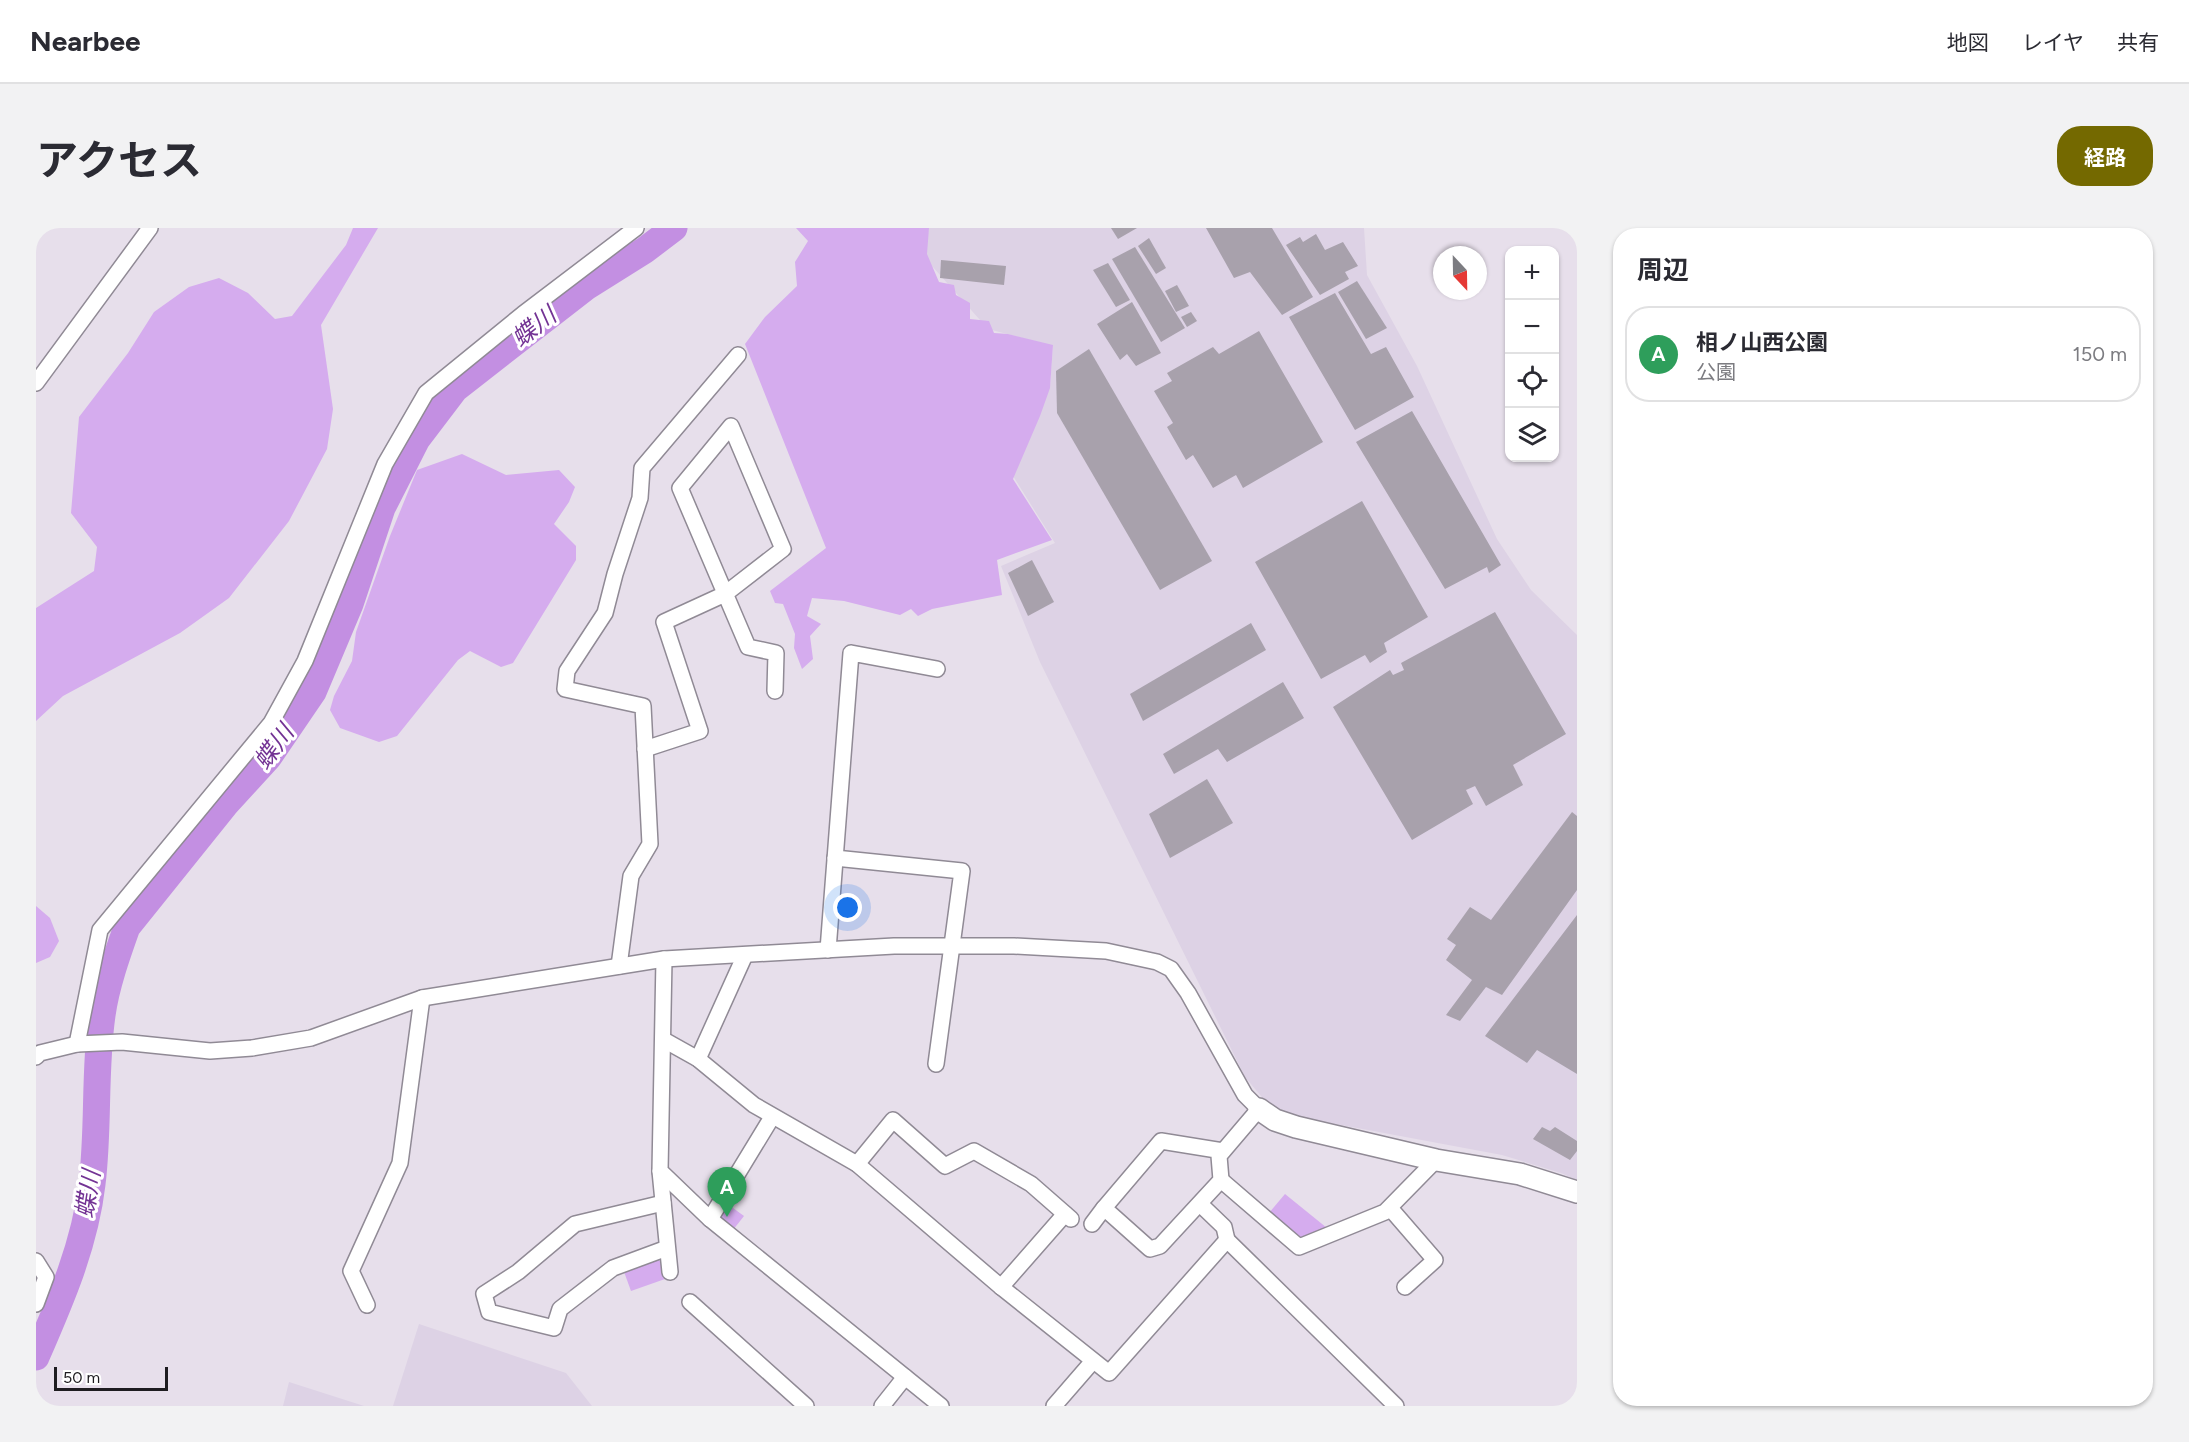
<!DOCTYPE html>
<html lang="ja">
<meta charset="utf-8">
<style>
body{margin:0;font-family:Figtree,"Noto Sans JP",sans-serif;background:#f2f2f3;color:#2b2b33}
.controls{position:absolute;right:18px;top:18px;display:grid;overflow:hidden;border-radius:12px;box-shadow:0 2px 4px #0004}
.controls button{width:54px;height:54px;display:grid;place-items:center;padding:0;border:0;border-bottom:2px solid #e1e1e2;background:#fff;color:#2b2b33;font:30px sans-serif}
.compass{position:absolute;left:1397px;top:18px;width:54px;height:54px;border-radius:50%;background:#fff;box-shadow:0 2px 4px #0004;rotate:158deg}
.scale{position:absolute;left:18px;bottom:15px;width:114px;box-sizing:border-box;padding-left:6px;border:3px solid #1e1c20;border-top:0;font-size:16px;line-height:21px;white-space:nowrap;color:#1e1c20;-webkit-text-stroke:4px #fff;paint-order:stroke}
.you{position:absolute;left:812px;top:680px;width:21px;height:21px;margin:-15px;border:4px solid #fff;border-radius:50%;background:#1a73e8;box-shadow:0 0 0 9px #1a73e833}
.badge{display:grid;place-items:center;width:39px;height:39px;border-radius:50%;background:#746900;color:#fff;font-size:20px;font-weight:700}
.pin{position:absolute;translate:-50% -50px;filter:drop-shadow(0 2px 3px #0008)}
.pin::after{content:'';position:absolute;top:32px;width:21px;height:18px;background:inherit;clip-path:polygon(0 0,100% 0,50% 100%)}
.list{margin:0;padding:0;list-style:none}
h2{display:flex;justify-content:space-between;align-items:center;height:78px;margin:0;padding:0 24px;font-size:26px}
h2 small{font-size:20px;font-weight:400;color:#7c7c81}
.list li{display:grid;grid-template-columns:39px 1fr auto;gap:18px;align-items:center;box-sizing:border-box;height:96px;margin:0 12px 12px;padding:0 12px;border:2px solid #e1e1e2;border-radius:24px}
.list b{display:block;font-size:22px;white-space:nowrap}
.list p{margin:0;font-size:20px;white-space:nowrap;color:#7c7c81}
.list em{font-size:20px;font-style:normal;color:#7c7c81}
.icon{flex:none;width:33px;height:33px;fill:none;stroke:currentColor;stroke-width:2;stroke-linecap:round;stroke-linejoin:round}
.map{position:relative;flex:none;width:1541px;height:1178px;overflow:hidden;border-radius:24px}
header{display:flex;align-items:center;gap:36px;box-sizing:border-box;height:84px;padding:0 30px;background:#fff;border-bottom:2px solid #e1e1e2}
header strong{font-size:28px}
nav{display:flex;gap:33px;margin-inline-start:auto;font-size:21px}
.intro{display:flex;align-items:center;justify-content:space-between;box-sizing:border-box;height:144px;padding:0 36px}
h1{margin:0;font-size:42px}
.button{padding:15px 27px;border-radius:24px;background:#746900;color:#fff;font-size:21px;font-weight:700}
main{display:flex;gap:36px;padding:0 36px}
aside{flex:1;background:#fff;border-radius:24px;box-shadow:0 2px 4px #0004}
.map>svg:first-child{display:block}
</style>
<header>
<strong>Nearbee</strong>
<nav><a>地図</a><a>レイヤ</a><a>共有</a></nav>
</header>
<div class="intro"><h1>アクセス</h1><a class="button">経路</a></div>
<main>
<div class="map">
<svg width="1541" height="1178" viewBox="0 0 1541 1178">
<rect width="100%" height="100%" fill="#e7dfeb"/>
<g fill="#ddd2e5">
<polygon points="893,0 1328,0 1331,47 1381,138 1461,311 1495,362 1541,407 1541,952 1525,945 1466,927 1257,888 1230,874 1209,849 1004,434 965,338 1019,315 977,248 1014,158 1017,118 952,101 888,29"/>
<polygon points="383,1096 530,1145 556,1178 357,1178"/>
<polygon points="253,1154 328,1178 247,1178"/>
</g>
<g fill="#d5acee">
<polygon points="317,0 342,0 285,97 297,181 291,221 253,293 193,370 144,405 27,468 0,493 0,380 58,343 61,319 35,285 43,189 92,125 118,84 153,59 183,50 212,65 239,91 256,88 310,17"/>
<polygon points="760,0 893,0 891,26 903,54 918,57 920,67 934,75 934,91 953,93 958,105 972,106 1017,117 1014,160 1004,188 977,251 1016,312 961,332 966,367 896,381 882,388 875,381 864,387 808,373 776,370 771,388 785,396 774,408 777,431 766,441 758,420 759,406 747,376 739,375 734,363 790,320 709,116 729,89 761,58 759,34 772,13"/>
<polygon points="426,226 470,247 523,242 539,259 533,274 518,296 540,318 540,332 477,435 465,439 434,423 422,432 361,508 343,514 304,500 294,482 298,468 316,433 320,404 354,308 381,242"/>
<polygon points="0,678 14,690 23,713 14,729 0,735"/>
<polygon points="1249,966 1291,1000 1263,1012 1232,986"/>
<polygon points="686,972 708,988 693,1007 674,991"/>
<polygon points="619,1029 625,1034 629,1051 595,1063 587,1041"/>
</g>
<g fill="none" stroke-linecap="round" stroke-linejoin="round">
<path stroke="#c38fe2" stroke-width="27" d="M0,1129C24,1074 49,1017 56,956C63,900 58,843 66,787C70,758 81,727 91,699L189,577L232,530L277,464L314,376L346,280L381,211L419,161L550,59L609,22L638,0"/>
</g>
<g fill="#a8a1ac">
<polygon points="1075,0 1101,0 1082,11"/>
<polygon points="1170,0 1236,0 1277,69 1246,87 1214,44 1198,50"/>
<polygon points="1280,6 1289,22 1307,14 1322,38 1309,44 1313,51 1284,67 1250,17 1264,9 1267,14"/>
<polygon points="1113,10 1130,40 1120,46 1102,18"/>
<polygon points="1099,19 1149,100 1125,114 1076,31"/>
<polygon points="905,32 970,38 968,57 904,50"/>
<polygon points="1072,35 1094,72 1080,79 1057,42"/>
<polygon points="1321,53 1351,100 1330,111 1302,64"/>
<polygon points="1141,57 1153,78 1140,84 1129,63"/>
<polygon points="1299,65 1335,126 1350,119 1378,169 1319,202 1253,89"/>
<polygon points="1096,74 1125,125 1100,138 1091,126 1084,132 1061,96"/>
<polygon points="1155,84 1161,93 1151,99 1145,89"/>
<polygon points="1223,103 1287,214 1207,260 1200,247 1177,260 1157,227 1150,232 1131,199 1137,195 1118,163 1136,153 1131,145 1177,119 1183,126"/>
<polygon points="1053,121 1176,333 1124,362 1021,185 1020,143"/>
<polygon points="1376,183 1465,337 1453,345 1451,339 1409,361 1320,214"/>
<polygon points="1326,273 1392,389 1348,415 1351,424 1334,435 1329,427 1285,451 1219,334"/>
<polygon points="996,332 1018,374 992,388 972,345"/>
<polygon points="1459,384 1530,506 1477,537 1487,557 1450,578 1439,558 1430,562 1437,576 1376,612 1297,479 1354,442 1357,447 1368,442 1365,435"/>
<polygon points="1215,395 1230,422 1107,493 1094,466"/>
<polygon points="1247,454 1268,490 1191,534 1182,521 1138,546 1127,526"/>
<polygon points="1171,551 1197,595 1134,630 1113,586"/>
<polygon points="1536,584 1541,588 1541,662 1466,767 1450,759 1424,793 1410,787 1436,752 1410,732 1420,717 1411,711 1434,679 1455,692"/>
<polygon points="1541,687 1541,846 1501,822 1491,835 1449,808"/>
<polygon points="1506,899 1514,903 1519,899 1541,913 1541,923 1534,932 1497,911"/>
</g>
<g fill="none" stroke-linecap="round" stroke-linejoin="round">
<g stroke="#908a95" stroke-width="18">
<g id="street">
<polyline points="0,155 114,0"/>
<polyline points="609,521 664,503 628,394 689,366 747,321 695,198 644,260 712,419 740,425 739,463"/>
<polyline points="799,630 926,643 900,836"/>
<polyline points="792,722 815,425 901,441"/>
<polyline points="628,731 624,943 674,991 905,1178"/>
<polyline points="583,738 595,648 614,616 607,478 529,461 531,443 569,385 579,346 604,270 606,240 702,127"/>
<polyline points="628,812 662,831 718,877 821,936 965,1059 1073,1145 1191,1012 1360,1178"/>
<polyline points="41,816 64,702 235,495 269,433 349,236 390,165 487,86 600,0"/>
<polyline points="0,829 4,825 41,816 86,814 174,823 216,820 275,810 386,770 628,731 858,718 978,718 1070,723 1121,734 1135,741 1152,765 1209,867 1223,881 1183,928 1185,952 1124,1018 1114,1021 1068,980 1125,913 1187,923"/>
<polyline points="662,831 709,727"/>
<polyline points="821,936 857,892 909,938 938,923 995,956 1035,991"/>
<polyline points="624,943 634,1044"/>
<polyline points="1185,952 1263,1019 1349,984 1400,932"/>
<polyline points="627,975 539,996 482,1044 448,1066 453,1084 518,1100 524,1081 577,1040 631,1020"/>
<polyline points="1164,976 1188,999 1191,1012"/>
<polyline points="1354,980 1399,1032 1369,1059"/>
<polyline points="674,991 736,889"/>
<polyline points="1056,996 1068,980"/>
<polyline points="0,1033 10,1049 0,1076"/>
<polyline points="965,1059 1029,986"/>
<polyline points="654,1074 770,1178"/>
<polyline points="331,1077 315,1043 364,935 386,770"/>
<polyline points="846,1178 869,1149"/>
<polyline points="1018,1178 1057,1133"/>
</g>
</g>
<g stroke="#908a95" stroke-width="24">
<polyline id="secondary" points="1223,881 1239,892 1260,899 1400,932 1484,946 1541,964"/>
</g>
<use href="#street" stroke="#fff" stroke-width="15"/>
<use href="#secondary" stroke="#fff" stroke-width="21"/>
</g>
<g text-anchor="middle" stroke-width="6" stroke-linejoin="round" paint-order="stroke">
<g font-size="24" font-style="italic" fill="#733394" stroke="#fff">
<text transform="translate(498 99) rotate(-38)" y="8">蝶川</text>
<text transform="translate(238 519) rotate(-54)" y="8">蝶川</text>
<text transform="translate(52 966) rotate(-81)" y="8">蝶川</text>
</g>
</g>
</svg>
<div class="controls">
<button>+</button>
<button>−</button>
<button><svg class="icon" aria-label="locate" viewBox="0 0 24 24"><circle cx="12" cy="12" r="6"/><path d="M12 2v4M12 18v4M2 12h4M18 12h4"/></svg></button>
<button><svg class="icon" aria-label="layers" viewBox="0 0 24 24"><path d="M12 4l9 5-9 5-9-5zM3 14l9 5 9-5"/></svg></button>
</div>
<svg class="compass" viewBox="-18 -18 36 36"><path d="M0-13l5 13h-10z" fill="#e53935"/><path d="M0 13l5-13h-10z" fill="#7c7c81"/></svg>
<div class="scale">50 m</div>
<div class="you"></div>
<div class="pin badge" style="left:691px;top:989px;background:#2e9e5b">A</div>
</div>
<aside>
<h2>周辺<small></small></h2>
<ul class="list">
<li><span class="badge" style="background:#2e9e5b">A</span><div><b>相ノ山西公園</b><p>公園</p></div><em>150 m</em></li>
</ul>
</aside>
</main>
